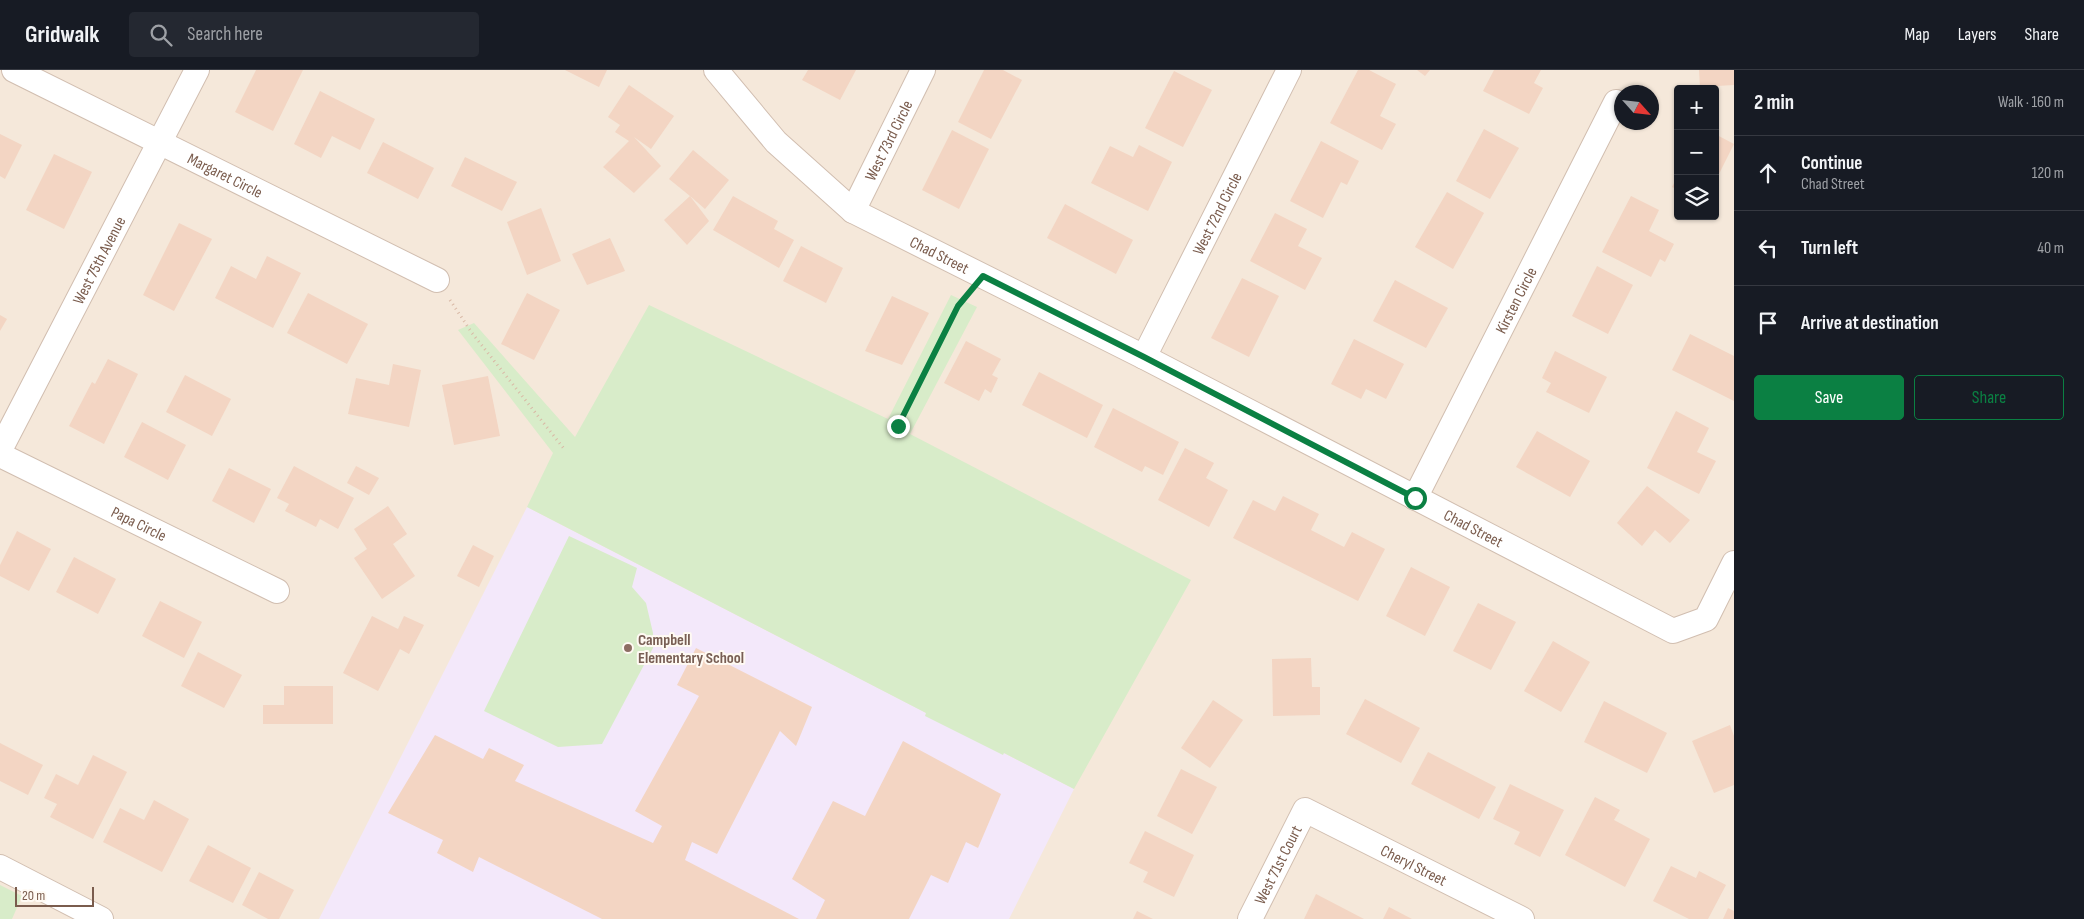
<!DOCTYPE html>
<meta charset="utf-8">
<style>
body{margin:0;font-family:"Sofia Sans Condensed",sans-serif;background:#242831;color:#f1f3f6}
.controls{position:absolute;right:15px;top:15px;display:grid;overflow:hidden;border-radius:5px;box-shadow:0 1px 4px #0004}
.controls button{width:45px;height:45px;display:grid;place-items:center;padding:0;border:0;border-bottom:1px solid #363941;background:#171b24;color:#f1f3f6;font:25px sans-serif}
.compass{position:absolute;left:1614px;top:15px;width:45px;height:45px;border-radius:50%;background:#171b24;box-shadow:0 1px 4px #0004;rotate:117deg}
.scale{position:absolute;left:15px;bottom:12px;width:79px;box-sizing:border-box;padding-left:5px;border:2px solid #7a5c4d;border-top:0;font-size:14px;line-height:18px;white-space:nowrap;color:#7a5c4d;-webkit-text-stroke:4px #fffaf3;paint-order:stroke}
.stop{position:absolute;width:15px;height:15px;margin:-11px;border:4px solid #0b8043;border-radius:50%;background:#fff}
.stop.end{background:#0b8043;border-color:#fff;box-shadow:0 1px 5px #0008}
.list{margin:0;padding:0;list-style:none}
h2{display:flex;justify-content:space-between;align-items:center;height:65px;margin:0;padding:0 20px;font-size:21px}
h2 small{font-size:16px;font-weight:400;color:#9ea1a6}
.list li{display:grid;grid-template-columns:32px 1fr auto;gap:15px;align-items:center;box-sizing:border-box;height:75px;padding:0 20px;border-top:1px solid #363941}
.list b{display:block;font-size:19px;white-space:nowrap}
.list p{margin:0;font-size:16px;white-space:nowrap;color:#9ea1a6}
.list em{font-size:16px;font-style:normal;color:#9ea1a6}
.actions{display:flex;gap:10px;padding:15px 20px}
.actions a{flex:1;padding:11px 0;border:1px solid #0b8043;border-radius:5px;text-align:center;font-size:18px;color:#0b8043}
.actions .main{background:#0b8043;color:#fff}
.icon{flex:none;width:28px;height:28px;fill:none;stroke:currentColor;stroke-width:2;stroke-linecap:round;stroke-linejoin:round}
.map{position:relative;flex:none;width:1734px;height:849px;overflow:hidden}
header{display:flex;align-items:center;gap:30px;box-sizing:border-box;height:70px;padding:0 25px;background:#171b24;border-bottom:1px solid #363941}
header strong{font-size:24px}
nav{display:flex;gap:28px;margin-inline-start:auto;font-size:18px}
.search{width:350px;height:45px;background:#242831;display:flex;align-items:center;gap:12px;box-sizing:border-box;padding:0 18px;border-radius:5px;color:#9ea1a6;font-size:19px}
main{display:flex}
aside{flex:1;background:#171b24}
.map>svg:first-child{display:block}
</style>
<header>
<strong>Gridwalk</strong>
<div class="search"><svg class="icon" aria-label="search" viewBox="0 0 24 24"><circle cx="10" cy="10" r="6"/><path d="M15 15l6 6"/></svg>Search here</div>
<nav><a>Map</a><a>Layers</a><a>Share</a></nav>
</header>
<main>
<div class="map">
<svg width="1734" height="849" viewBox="0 0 1734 849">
<rect width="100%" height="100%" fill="#fdf6ec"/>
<path fill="#f5e8da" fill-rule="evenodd" d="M0,0H1734V849H0ZM1678,19H1715V146H1678ZM1622,22H1652V52H1622Z"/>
<polygon fill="#f3e8fa" points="527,437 1074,719 1009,849 319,849"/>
<g fill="#d8ecc9">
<polygon points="951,225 977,237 910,364 1191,510 1074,719 1004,683 1003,685 925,646 926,643 527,437 553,383 458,260 474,253 575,367 649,235 888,349"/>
<polygon points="569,466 637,498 632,517 646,533 653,563 653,578 602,674 558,677 484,641"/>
<polygon points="0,815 22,826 12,849 0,849"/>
</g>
<g fill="#f3d5c3">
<polygon points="256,0 303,0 273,61 235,42"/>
<polygon points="565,0 607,0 599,17"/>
<polygon points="808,0 856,0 840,30 802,10"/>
<polygon points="984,0 1003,0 1022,10 991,69 958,52"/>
<polygon points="1358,0 1369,0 1396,14 1380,46 1396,54 1382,80 1330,53"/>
<polygon points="1417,0 1430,0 1425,6"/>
<polygon points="1494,0 1541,0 1534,13 1543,18 1529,44 1483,21"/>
<polygon points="1699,0 1734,0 1734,15 1700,17"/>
<polygon points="1174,1 1212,20 1183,77 1145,58"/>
<polygon points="629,15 674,46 651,79 634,67 661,96 634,123 603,97 629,71 615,62 620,55 608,47"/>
<polygon points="320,21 375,49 360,80 332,66 321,88 294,74"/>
<polygon points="1484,59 1519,78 1490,129 1456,111"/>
<polygon points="952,60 989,79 959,139 922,120"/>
<polygon points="0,64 22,75 5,109 0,106"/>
<polygon points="1715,64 1734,74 1715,112"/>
<polygon points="1321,71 1359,91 1347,115 1341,112 1323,148 1290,131"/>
<polygon points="383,72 434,98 418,129 367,103"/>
<polygon points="1139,75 1172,92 1148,141 1091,113 1110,76 1133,87"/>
<polygon points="693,80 729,110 705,139 690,126 709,151 687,175 664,150 690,126 669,109"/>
<polygon points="54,84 92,102 64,159 26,140"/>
<polygon points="465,87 517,112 502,141 451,116"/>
<polygon points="1678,105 1678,120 1672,117"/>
<polygon points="1447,122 1484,143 1453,199 1415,177"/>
<polygon points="733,126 778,151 774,159 794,170 779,198 713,160"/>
<polygon points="1631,126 1659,140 1649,161 1674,174 1665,192 1660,189 1651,207 1602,182"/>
<polygon points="1065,134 1133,170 1116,204 1047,168"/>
<polygon points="541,138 561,191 527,205 507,152"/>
<polygon points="1275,143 1307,159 1298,176 1322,188 1305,220 1250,191"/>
<polygon points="179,153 212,169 174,241 143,225"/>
<polygon points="610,168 625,201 587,215 572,184"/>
<polygon points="801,176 843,198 826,233 783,211"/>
<polygon points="267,186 301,203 273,258 215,228 231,196 256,209"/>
<polygon points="1597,196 1633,215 1608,264 1572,246"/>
<polygon points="1242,208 1279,226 1249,287 1211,268"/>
<polygon points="1395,210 1448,238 1426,278 1373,251"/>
<polygon points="308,223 368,254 347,294 287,263"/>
<polygon points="527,223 560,240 534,290 501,274"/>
<polygon points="892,226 929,243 902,295 865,281"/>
<polygon points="0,245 7,249 0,261"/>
<polygon points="1690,264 1734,286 1734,331 1672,300"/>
<polygon points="1354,269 1404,294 1386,329 1366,319 1361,329 1331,314"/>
<polygon points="966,271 1001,289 992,305 998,308 991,323 985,319 979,331 944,313"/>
<polygon points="1555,281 1607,307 1589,343 1546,322 1551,313 1542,308"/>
<polygon points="108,289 138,304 104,374 69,356 92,312 95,314"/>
<polygon points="393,294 421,300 409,357 348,344 356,308 389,315"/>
<polygon points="1039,302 1103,335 1087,368 1022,335"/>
<polygon points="185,305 231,329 212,366 166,342"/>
<polygon points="488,306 500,366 454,375 442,315"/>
<polygon points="1113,338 1179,372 1163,405 1145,396 1142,402 1094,377"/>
<polygon points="1676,341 1709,358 1697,382 1716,391 1699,424 1647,398"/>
<polygon points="142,352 186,375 168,410 124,387"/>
<polygon points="1537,361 1590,391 1570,427 1516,397"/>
<polygon points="1185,378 1214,393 1206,408 1228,420 1209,457 1158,430"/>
<polygon points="294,396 354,428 338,459 320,449 316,457 285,441 289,434 277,428"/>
<polygon points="356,396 379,408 369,425 347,413"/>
<polygon points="229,398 271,419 254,453 212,431"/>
<polygon points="1647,416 1690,450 1670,473 1655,460 1642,476 1617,453"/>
<polygon points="1283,426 1319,444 1311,460 1344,477 1352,462 1385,479 1358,531 1233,468 1253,430 1275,441"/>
<polygon points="388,436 407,464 393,474 415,506 382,529 354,488 367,479 354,459"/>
<polygon points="17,461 51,479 29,521 0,506 0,495"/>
<polygon points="473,475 494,486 479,517 457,506"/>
<polygon points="74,487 116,509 98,544 56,522"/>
<polygon points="1411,497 1450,517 1425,566 1386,546"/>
<polygon points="160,531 202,552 184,588 142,566"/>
<polygon points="1478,533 1516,552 1491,600 1453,581"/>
<polygon points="372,546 398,559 404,546 424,555 409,584 400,579 378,621 343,603"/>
<polygon points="1553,571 1590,592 1561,642 1524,621"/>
<polygon points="696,578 812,637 796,676 780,661 717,784 692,772 685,790 799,849 602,849 479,787 473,802 437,783 443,770 388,743 435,665 483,689 489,678 524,695 515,711 653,773 662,756 635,741 699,626 677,615"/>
<polygon points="198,582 242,605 224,638 181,616"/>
<polygon points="1311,588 1312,617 1320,617 1320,645 1273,646 1272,589"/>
<polygon points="284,616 333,616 333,654 263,654 263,635 284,635"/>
<polygon points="1365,629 1420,658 1401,693 1346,664"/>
<polygon points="1213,630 1243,650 1210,698 1181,678"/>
<polygon points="1604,631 1667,663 1647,703 1584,672"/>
<polygon points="1730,655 1734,666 1734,715 1714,723 1692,671"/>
<polygon points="903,671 1001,724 978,778 966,772 948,813 931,805 909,849 816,849 825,830 792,809 833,731 865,746"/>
<polygon points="0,673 43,695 28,725 0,711"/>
<polygon points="1428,682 1496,717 1479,749 1411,714"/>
<polygon points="93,685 127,702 93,769 50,747 57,734 44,728 56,704 78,715"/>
<polygon points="1181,699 1217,717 1192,764 1157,746"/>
<polygon points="1510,714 1564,740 1540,787 1514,774 1520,762 1493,749"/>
<polygon points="1595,727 1620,740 1614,750 1650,769 1625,817 1565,785"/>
<polygon points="154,730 189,749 162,802 103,772 120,738 144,750"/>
<polygon points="1145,761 1194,785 1174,827 1143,812 1148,802 1129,793"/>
<polygon points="208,775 251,798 233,833 189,811"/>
<polygon points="1671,796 1696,808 1699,801 1726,815 1708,849 1689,849 1653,831"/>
<polygon points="259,802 294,820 279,849 268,849 242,835"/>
<polygon points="1316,824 1364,849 1304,849"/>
<polygon points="1389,837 1412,849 1383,849"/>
<polygon points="1728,838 1734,841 1734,849 1723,849"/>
<polygon points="1137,841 1153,849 1133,849"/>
</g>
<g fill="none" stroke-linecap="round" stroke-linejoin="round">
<g stroke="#d1beb0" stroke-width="26">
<g id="street">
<path id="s1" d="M14,0L437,210"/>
<path id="s2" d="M716,0L776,72L853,141L1144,287L1673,561L1706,549L1734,493"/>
<path id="s3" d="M853,141L923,0"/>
<path id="s4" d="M1144,287L1289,0"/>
<path id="s5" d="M0,380L197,0"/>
<path id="s6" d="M0,385L277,521"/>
<path id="s7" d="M1415,428L1616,32"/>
<polyline points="0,797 101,849"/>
<path id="s8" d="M1250,849L1305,740L1522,849"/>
</g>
</g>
<g stroke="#d9b8a5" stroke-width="3" stroke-dasharray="1 4" stroke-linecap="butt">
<polyline points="450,230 472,263 565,380"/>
<polyline points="898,356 958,236 967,225"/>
</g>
<use href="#street" stroke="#fff" stroke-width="24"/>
</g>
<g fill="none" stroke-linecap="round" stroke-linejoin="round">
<polyline stroke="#0b8043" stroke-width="6" points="898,356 958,236 983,206 1144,287 1415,428"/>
</g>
<circle fill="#8d6e63" stroke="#fffaf3" stroke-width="2" cx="628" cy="578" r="5"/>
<g text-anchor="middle" stroke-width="4" stroke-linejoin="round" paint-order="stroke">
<g font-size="16" fill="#7a5c4d" stroke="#fffaf3">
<text dy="6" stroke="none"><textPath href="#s3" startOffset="79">West 73rd Circle</textPath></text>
<text dy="6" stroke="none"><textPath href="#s1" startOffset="236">Margaret Circle</textPath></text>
<text dy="6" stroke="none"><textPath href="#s4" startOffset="161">West 72nd Circle</textPath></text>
<text dy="6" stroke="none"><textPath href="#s2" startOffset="294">Chad Street</textPath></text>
<text dy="6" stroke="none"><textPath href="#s5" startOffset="214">West 75th Avenue</textPath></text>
<text dy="6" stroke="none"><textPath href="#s7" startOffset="222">Kirsten Circle</textPath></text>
<text dy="6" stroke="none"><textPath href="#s6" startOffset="155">Papa Circle</textPath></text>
<text dy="6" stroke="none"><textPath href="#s2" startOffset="894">Chad Street</textPath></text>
<text dy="6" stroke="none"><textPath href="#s8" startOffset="61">West 71st Court</textPath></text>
<text dy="6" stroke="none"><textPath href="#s8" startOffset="244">Cheryl Street</textPath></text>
</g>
<g font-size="16" font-weight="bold" fill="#785e54" stroke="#fffaf3" text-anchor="start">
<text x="638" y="575">Campbell<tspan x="638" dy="18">Elementary School</tspan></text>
</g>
</g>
</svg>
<div class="controls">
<button>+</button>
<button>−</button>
<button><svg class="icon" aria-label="layers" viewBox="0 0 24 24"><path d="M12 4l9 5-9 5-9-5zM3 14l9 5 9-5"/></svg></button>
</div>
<svg class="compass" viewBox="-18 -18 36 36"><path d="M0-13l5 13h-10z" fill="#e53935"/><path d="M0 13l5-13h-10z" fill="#9ea1a6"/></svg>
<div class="scale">20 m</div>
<div class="stop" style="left:1415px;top:428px"></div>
<div class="stop end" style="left:898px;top:356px"></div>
</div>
<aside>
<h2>2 min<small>Walk · 160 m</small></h2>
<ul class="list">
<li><svg class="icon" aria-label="ahead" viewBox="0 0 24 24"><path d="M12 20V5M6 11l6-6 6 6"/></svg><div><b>Continue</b><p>Chad Street</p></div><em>120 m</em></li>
<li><svg class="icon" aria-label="left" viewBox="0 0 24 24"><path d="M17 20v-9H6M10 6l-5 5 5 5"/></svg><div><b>Turn left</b></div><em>40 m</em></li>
<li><svg class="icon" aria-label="arrive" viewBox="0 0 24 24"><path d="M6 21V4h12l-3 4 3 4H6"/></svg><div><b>Arrive at destination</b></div></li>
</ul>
<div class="actions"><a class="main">Save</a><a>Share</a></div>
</aside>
</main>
